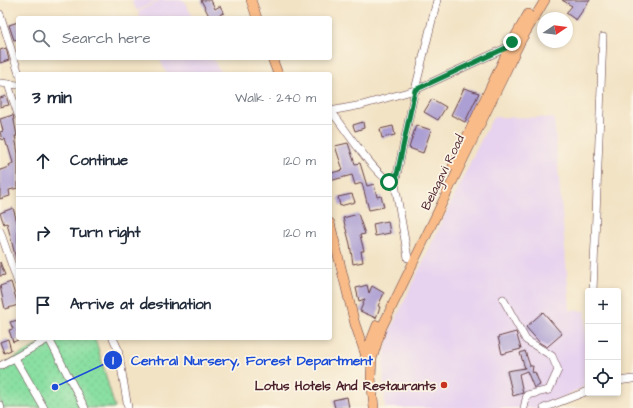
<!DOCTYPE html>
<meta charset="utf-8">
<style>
body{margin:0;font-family:"Architects Daughter",sans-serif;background:#f6f6f7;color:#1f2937}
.controls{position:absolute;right:12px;bottom:12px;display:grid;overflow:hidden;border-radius:4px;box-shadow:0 2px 6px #0003}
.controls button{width:36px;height:36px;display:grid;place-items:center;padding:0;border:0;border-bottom:1px solid #e0e1e3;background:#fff;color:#1f2937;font:20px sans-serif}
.compass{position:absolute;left:537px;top:12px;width:36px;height:36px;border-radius:50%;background:#fff;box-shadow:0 2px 6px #0003;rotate:77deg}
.stop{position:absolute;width:12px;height:12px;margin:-9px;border:3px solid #0b8043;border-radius:50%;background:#fff}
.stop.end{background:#0b8043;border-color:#fff;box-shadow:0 1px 4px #0008}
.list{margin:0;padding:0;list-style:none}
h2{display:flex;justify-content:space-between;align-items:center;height:52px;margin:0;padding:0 16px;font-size:17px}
h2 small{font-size:13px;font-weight:400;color:#747a83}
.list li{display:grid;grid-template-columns:26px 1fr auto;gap:12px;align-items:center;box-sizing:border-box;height:72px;padding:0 16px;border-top:1px solid #e0e1e3}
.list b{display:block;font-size:15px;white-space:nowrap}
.list em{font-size:13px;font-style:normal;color:#747a83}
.icon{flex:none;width:22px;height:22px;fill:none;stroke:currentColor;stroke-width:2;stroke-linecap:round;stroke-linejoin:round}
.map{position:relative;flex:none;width:633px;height:408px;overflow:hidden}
.search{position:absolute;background:#fff;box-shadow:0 2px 6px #0003;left:16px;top:16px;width:316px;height:44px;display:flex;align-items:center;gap:10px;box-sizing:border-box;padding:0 14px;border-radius:4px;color:#747a83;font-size:15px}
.panel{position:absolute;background:#fff;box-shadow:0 2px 6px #0003;left:16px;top:72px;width:316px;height:268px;border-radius:4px}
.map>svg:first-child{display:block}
</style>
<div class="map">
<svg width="633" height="408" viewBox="0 0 633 408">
<defs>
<pattern id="park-dots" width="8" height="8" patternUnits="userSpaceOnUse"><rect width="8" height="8" fill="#8adfa2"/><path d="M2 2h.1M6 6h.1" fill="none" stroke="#79bf8c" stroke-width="1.8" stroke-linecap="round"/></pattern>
</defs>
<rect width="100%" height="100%" fill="#fcf5e5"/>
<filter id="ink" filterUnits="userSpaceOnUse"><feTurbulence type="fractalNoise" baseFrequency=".025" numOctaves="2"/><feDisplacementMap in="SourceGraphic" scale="8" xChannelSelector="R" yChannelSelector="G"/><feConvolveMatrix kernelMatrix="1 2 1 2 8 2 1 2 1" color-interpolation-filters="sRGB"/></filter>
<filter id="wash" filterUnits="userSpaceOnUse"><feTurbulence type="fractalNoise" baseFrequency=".012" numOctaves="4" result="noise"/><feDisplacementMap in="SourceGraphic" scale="16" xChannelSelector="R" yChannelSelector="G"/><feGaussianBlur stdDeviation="0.9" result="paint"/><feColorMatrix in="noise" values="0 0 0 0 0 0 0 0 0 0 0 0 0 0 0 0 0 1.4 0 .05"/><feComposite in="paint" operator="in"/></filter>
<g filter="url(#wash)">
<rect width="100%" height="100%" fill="#f2e3c5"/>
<g fill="#e7d2ef">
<polygon points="131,0 157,0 137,11"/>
<polygon points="160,0 184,0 193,18 140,18 138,12"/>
<polygon points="159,58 213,58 221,74 167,74"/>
<polygon points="493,117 554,118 570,310 586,311 584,387 539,408 385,408 383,366 388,335 478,146"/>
</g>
<polygon fill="url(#park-dots)" stroke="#6a7f66" points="50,338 95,338 115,408 0,408 0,366"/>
<g id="blocks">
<g fill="#ac9fd3">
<polygon points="201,0 211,0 215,9 220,6 224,13 210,18"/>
<polygon points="562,0 590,0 576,20 566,13 572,6"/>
<polygon points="18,22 18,39 14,40 9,25"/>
<polygon points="6,48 9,60 0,63 0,50"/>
<polygon points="464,88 479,93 465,122 451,115"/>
<polygon points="6,96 9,105 0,107 0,98"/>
<polygon points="432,99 446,107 438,120 424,112"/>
<polygon points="13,115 17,136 15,136 18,154 18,188 9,190 10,196 0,199 0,170 10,167 9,165 13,163 8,146 7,146 5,139 2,140 0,132 3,131 0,119"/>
<polygon points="363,122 364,128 355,131 353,125"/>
<polygon points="416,125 431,130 423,153 409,148"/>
<polygon points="393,126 395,135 382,138 380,129"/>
<polygon points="348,143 355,164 360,163 367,186 374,184 377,197 381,196 384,207 369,210 362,183 355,185 352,175 333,180 331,173 343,170 335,146"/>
<polygon points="352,194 355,202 340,206 338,197"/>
<polygon points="13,208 18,225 17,263 7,223 4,224 0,213"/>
<polygon points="358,214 365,234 360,235 364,251 361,251 363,262 353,264 350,244 343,218"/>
<polygon points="388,221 390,233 375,236 373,224"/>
<polygon points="0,262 5,275 0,276"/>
<polygon points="11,282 18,305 5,309 0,286"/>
<polygon points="367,285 369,293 372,286 384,293 378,306 380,307 376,318 360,311 365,299 359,301 356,288"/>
<polygon points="543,312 562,334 547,347 540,343 526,327"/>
<polygon points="18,320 18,340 13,342 9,330 13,329 10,322"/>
<polygon points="516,332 521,349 502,354 498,337"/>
<polygon points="8,339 11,350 4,353 0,342"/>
<polygon points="525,351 530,366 533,366 532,373 535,372 540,385 534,388 527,371 519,374 523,393 513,396 507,371 525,368 520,353"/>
<polygon points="347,397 349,408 335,408 333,400"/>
</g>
</g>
</g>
<g filter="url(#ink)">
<use href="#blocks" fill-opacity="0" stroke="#633c42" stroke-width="1"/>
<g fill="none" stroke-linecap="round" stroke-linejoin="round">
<g stroke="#633c42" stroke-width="8">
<g id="minor">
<polyline points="0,14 19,74"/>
<polyline points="0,83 18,85"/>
<polyline points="8,84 18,115"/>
<polyline points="330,111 362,105 415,90 510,46"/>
<path d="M331,111C345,128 377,179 395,184"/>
<polyline points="0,231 18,283"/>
<polyline points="408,258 395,184 415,90 437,0"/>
<polyline points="593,291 603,37"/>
<polyline points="503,299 526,340 552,356 558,370 549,390 527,395 524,408"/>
<polyline points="113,338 118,349 128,408"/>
<polyline points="49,339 85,408"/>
<polyline points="15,358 44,408"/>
<polyline points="0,366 50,338"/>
<polyline points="618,381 633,379"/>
<polyline points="0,405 1,408"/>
<polyline points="544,408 588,391"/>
</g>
</g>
<g stroke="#633c42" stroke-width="10">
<g id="major">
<polyline points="251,0 257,18"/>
<polyline points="272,58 278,74"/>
<polyline points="453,166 512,42 528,14"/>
<polyline points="330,223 355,324 366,356"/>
<polyline points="365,356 377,325"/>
<polyline points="374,408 371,377 372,359 382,327 520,42 545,0"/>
</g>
</g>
<use href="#minor" stroke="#fff" stroke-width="7"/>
<use href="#major" stroke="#f9bc89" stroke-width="9"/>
</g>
</g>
<g fill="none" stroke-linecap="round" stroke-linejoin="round" filter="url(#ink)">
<polyline stroke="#0b8043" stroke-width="5" points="389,182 395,184 415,90 510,46 512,42"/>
</g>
<circle fill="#c8321e" stroke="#fcf5e5" stroke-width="1.5" cx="444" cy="385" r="4"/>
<g text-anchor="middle" stroke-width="3.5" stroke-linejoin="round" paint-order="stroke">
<g font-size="13" fill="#4a1f2b" stroke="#fcf5e5">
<text transform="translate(442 172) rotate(-64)" y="5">Belagavi Road</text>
</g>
<g font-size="13" font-weight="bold" fill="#4a1f2b" stroke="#fcf5e5" text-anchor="end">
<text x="436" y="390">Lotus Hotels And Restaurants</text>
</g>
</g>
<path fill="none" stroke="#1d4ed8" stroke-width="1.5" d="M55 387L113 360"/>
<g fill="#1d4ed8" stroke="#fcf5e5" stroke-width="1.5">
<circle cx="55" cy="387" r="4"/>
<circle cx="113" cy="360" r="10"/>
</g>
<g font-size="12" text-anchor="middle" font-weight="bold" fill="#fff">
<text x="113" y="364">1</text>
</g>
<g font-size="14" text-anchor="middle" font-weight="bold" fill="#1d4ed8" stroke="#fcf5e5" stroke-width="3.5" stroke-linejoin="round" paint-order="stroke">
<text x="252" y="365">Central Nursery, Forest Department</text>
</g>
</svg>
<div class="controls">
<button>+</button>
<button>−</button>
<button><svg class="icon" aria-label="locate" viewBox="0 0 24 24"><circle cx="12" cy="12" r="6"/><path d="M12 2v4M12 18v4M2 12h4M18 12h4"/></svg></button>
</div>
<svg class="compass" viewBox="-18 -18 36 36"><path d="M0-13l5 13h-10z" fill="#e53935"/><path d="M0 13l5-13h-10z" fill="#747a83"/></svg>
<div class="stop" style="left:389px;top:182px"></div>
<div class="stop end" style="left:512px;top:42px"></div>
<div class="search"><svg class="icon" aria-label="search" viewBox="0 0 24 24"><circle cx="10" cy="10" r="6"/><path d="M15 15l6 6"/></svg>Search here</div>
<section class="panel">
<h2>3 min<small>Walk · 240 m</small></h2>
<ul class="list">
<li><svg class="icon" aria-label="ahead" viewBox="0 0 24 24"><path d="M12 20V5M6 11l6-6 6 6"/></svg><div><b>Continue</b></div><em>120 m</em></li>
<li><svg class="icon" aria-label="right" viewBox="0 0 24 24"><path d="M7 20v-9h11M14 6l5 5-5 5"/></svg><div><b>Turn right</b></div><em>120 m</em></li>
<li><svg class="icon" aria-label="arrive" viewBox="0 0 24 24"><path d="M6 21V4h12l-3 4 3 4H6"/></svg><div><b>Arrive at destination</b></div></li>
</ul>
</section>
</div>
